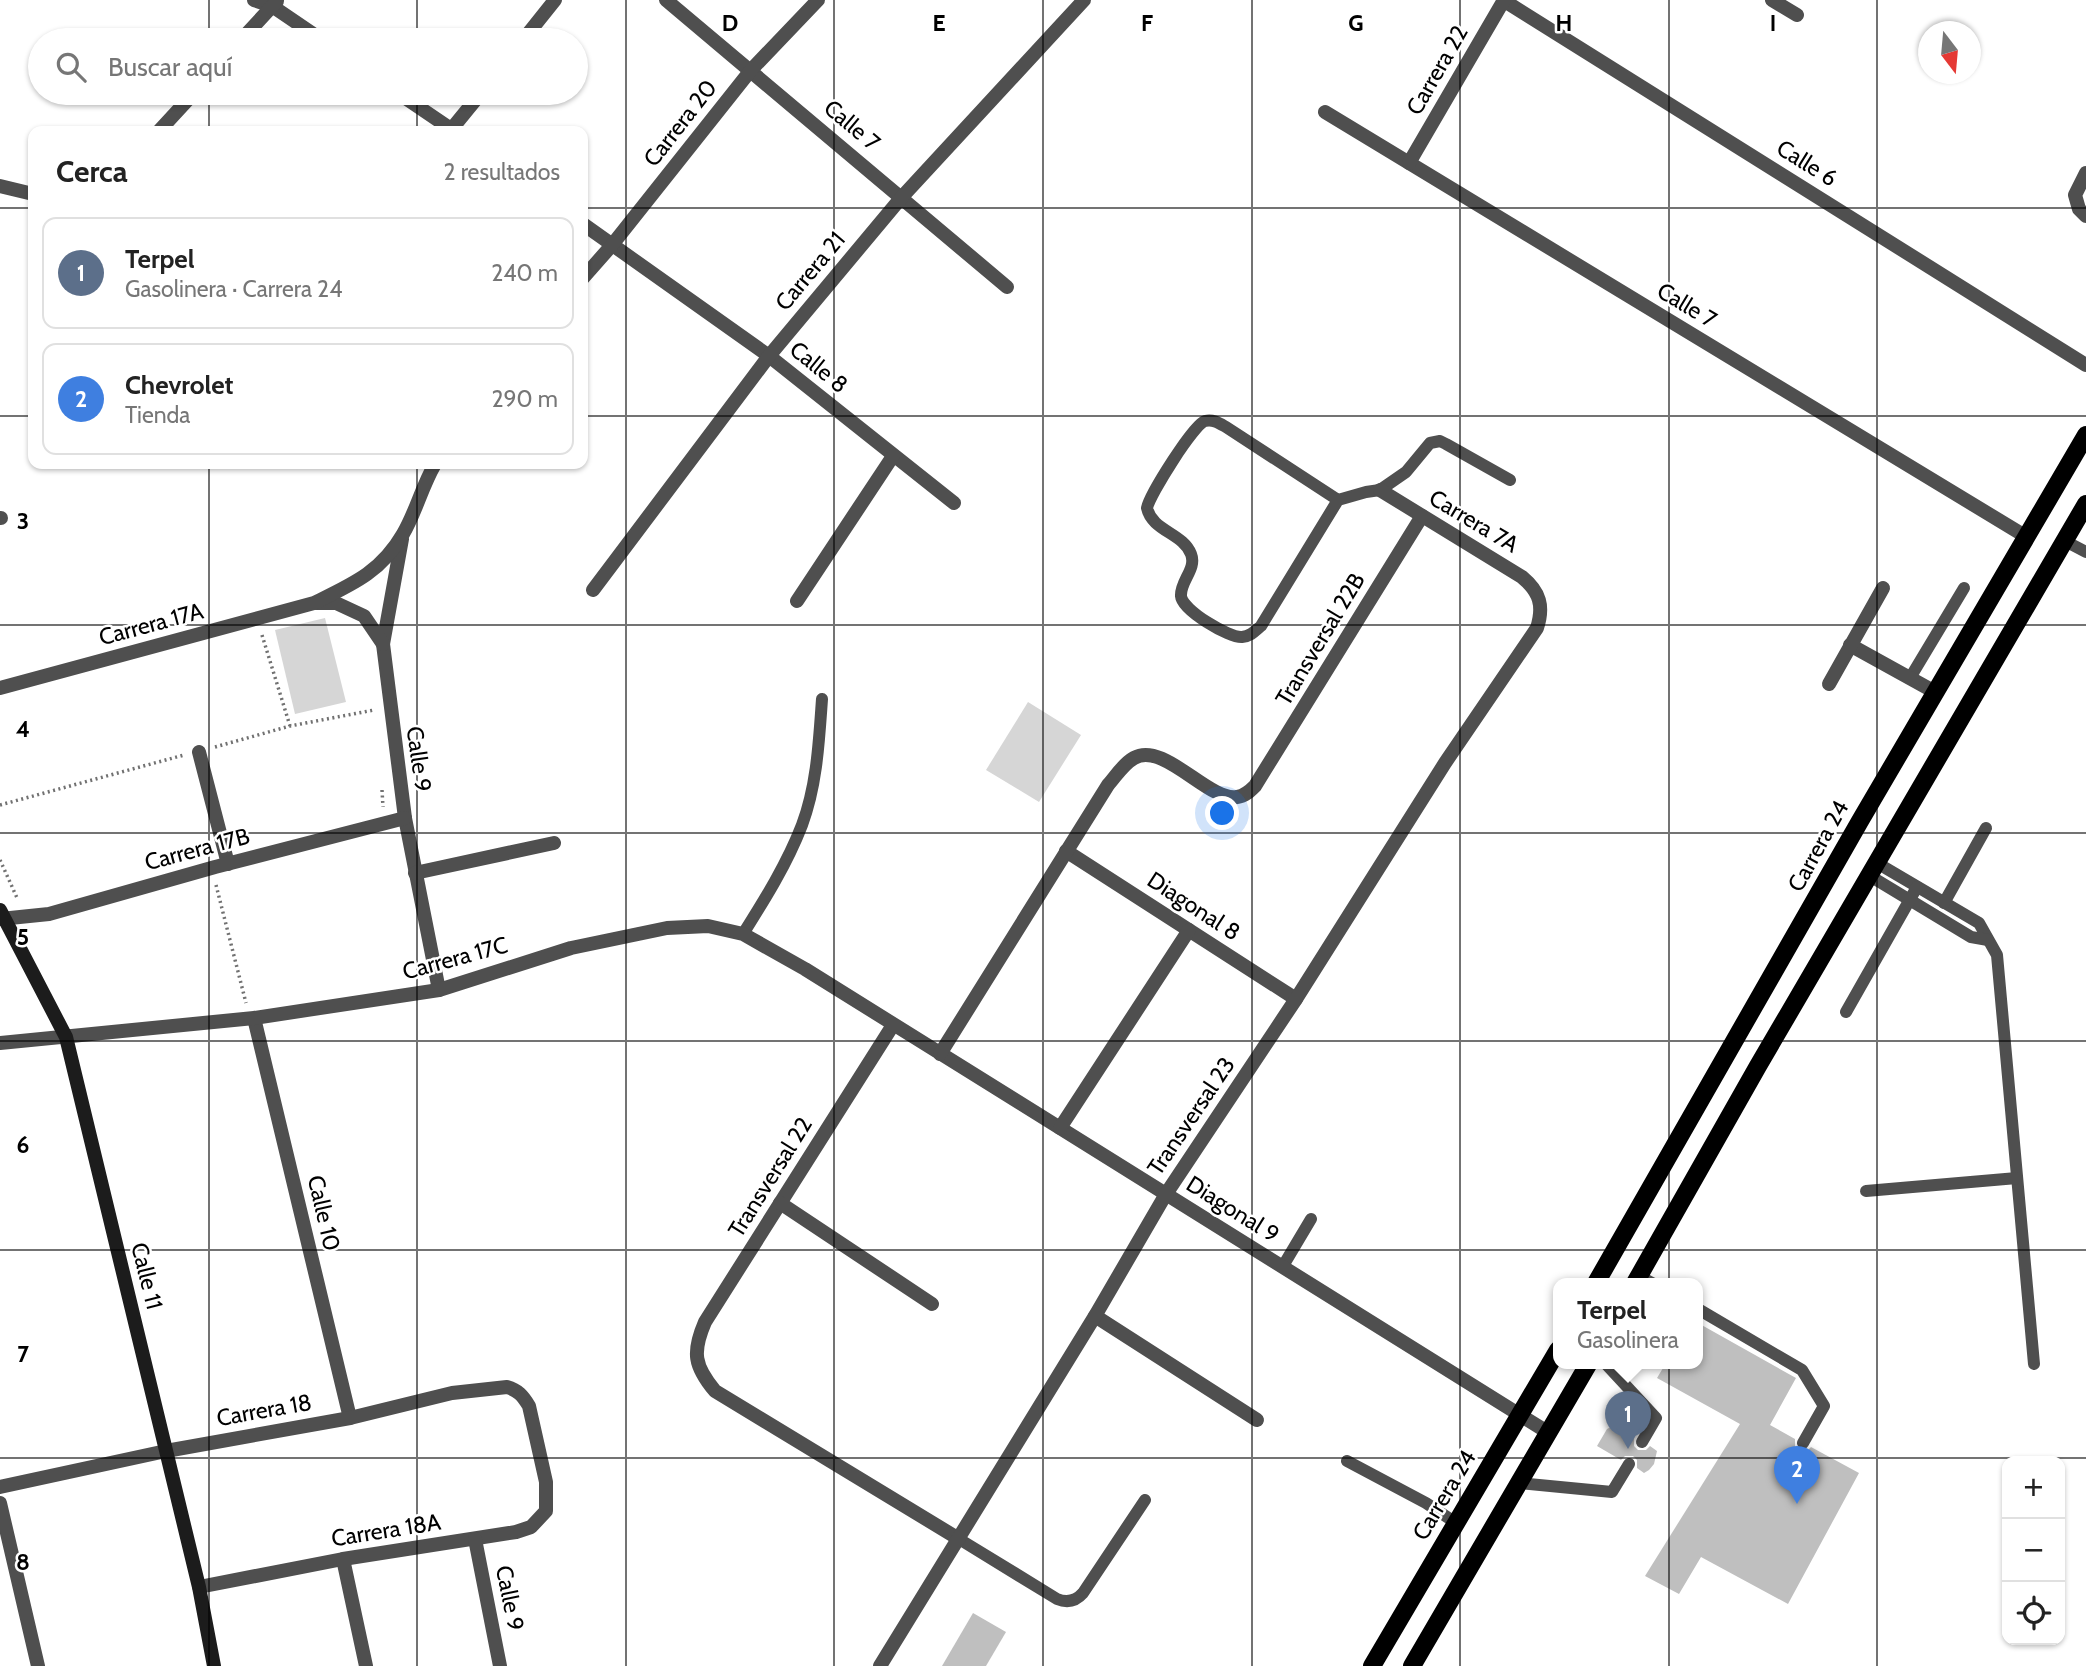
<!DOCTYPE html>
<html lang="es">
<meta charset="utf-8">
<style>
body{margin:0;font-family:Cabin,sans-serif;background:#f2f2f2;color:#222}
.controls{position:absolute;right:21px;bottom:21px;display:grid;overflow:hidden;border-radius:14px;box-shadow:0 2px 5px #0004}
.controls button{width:63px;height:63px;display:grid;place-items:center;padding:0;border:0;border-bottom:2px solid #e0e0e0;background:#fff;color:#222;font:35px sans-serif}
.compass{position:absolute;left:1918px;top:21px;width:63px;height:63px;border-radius:50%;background:#fff;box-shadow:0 2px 5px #0004;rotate:164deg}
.you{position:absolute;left:1223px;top:814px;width:24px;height:24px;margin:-18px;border:5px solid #fff;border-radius:50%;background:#1a73e8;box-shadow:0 0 0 10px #1a73e833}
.badge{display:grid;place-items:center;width:46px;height:46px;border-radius:50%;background:#000;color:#fff;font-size:23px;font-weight:700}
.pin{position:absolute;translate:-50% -58px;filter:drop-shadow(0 2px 4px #0008)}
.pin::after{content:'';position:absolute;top:37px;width:24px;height:21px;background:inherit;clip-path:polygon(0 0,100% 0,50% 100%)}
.popup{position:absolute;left:1553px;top:1278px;width:150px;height:91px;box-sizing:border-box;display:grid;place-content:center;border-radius:14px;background:#fff;filter:drop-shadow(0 2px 5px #0005);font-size:23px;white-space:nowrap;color:#767676}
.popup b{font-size:26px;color:#222}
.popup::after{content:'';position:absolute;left:50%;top:100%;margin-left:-14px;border:14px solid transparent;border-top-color:#fff}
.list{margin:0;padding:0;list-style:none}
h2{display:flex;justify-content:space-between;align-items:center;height:91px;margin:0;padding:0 28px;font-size:30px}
h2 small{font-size:23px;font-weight:400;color:#767676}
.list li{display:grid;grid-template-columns:46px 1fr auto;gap:21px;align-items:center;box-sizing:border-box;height:112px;margin:0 14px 14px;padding:0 14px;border:2px solid #e0e0e0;border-radius:14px}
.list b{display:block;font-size:26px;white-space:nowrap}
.list p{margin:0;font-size:23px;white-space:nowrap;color:#767676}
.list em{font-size:23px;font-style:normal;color:#767676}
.icon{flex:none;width:38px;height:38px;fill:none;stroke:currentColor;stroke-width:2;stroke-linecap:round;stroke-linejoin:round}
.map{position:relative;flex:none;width:2086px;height:1666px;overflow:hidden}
.search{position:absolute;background:#fff;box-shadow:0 2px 5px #0004;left:28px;top:28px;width:560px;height:77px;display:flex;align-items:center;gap:18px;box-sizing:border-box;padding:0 24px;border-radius:38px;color:#767676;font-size:26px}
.panel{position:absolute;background:#fff;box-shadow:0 2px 5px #0004;left:28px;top:126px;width:560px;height:343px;border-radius:14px}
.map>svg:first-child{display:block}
</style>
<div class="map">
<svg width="2086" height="1666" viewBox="0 0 2086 1666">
<rect width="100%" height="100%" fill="#fff"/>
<g fill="#d6d6d6">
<polygon points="325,618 346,702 295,714 275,630"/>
<polygon points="1028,702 1081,735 1039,802 986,770"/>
</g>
<g fill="#bfbfbf">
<polygon points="1698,1323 1796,1378 1770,1425 1795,1439 1795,1447 1799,1451 1807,1451 1811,1447 1859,1473 1788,1604 1701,1557 1679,1594 1645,1576 1740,1424 1657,1378 1666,1363 1698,1363"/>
<polygon points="1613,1426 1634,1438 1634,1446 1638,1450 1646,1450 1650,1446 1657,1451 1654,1464 1649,1470 1644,1473 1637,1468 1637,1460 1633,1456 1625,1456 1621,1460 1597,1446 1607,1429"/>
<polygon points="973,1613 1006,1632 986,1666 942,1666"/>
</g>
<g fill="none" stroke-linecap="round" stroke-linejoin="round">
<g stroke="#717171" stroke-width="3.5" stroke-dasharray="2 3.5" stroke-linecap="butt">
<polyline points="262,635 290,726"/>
<polyline points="215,747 290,726 374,710"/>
<polyline points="382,790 383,807"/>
<polyline points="0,805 184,755"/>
<polyline points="0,860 18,900"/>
<polyline points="216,885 246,1003"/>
</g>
<g stroke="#4f4f4f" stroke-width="12">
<path d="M1338,500L1261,626C1255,631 1251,636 1242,637C1229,638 1182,610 1181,596C1180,581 1197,569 1191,554C1183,533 1152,531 1147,508C1150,494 1194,424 1205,421C1213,419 1219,423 1226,427L1338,500L1366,492L1380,490L1406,472L1430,443L1440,441L1446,444L1510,480"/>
<polyline points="2065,541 2086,552"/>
<polyline points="1910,678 1964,588"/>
<polyline points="1877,863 1979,923 1997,955 2034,1364"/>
<polyline points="1870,876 1971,937 1988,940"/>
<polyline points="1944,903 1986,828"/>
<path d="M743,934C765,899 787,864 802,825C817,785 819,741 822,699"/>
<polyline points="1846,1012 1917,887"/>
<polyline points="1866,1191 2017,1178"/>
<polyline points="1283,1266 1311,1219"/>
<polyline points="1639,1276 1652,1283"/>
<polyline points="1698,1309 1802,1370 1824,1406 1803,1443"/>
<polyline points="1605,1363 1656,1418 1642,1442"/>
<polyline points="1347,1461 1426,1503 1456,1523"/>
<polyline points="1519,1483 1612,1492 1629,1464"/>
<path d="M959,1539L1057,1599C1067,1603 1076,1601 1083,1593L1145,1500"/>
</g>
<g stroke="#4f4f4f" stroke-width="14">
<polyline points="254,0 272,6 322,40"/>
<polyline points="666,0 1007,287"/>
<polyline points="1503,0 2086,365"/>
<polyline points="1772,0 1797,15"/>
<polyline points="241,40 277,1"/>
<polyline points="523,40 555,0"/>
<polyline points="398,93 454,131"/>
<polyline points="1325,112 2025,536"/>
<polyline points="159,131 194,93"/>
<polyline points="450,131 481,93"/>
<polyline points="1409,163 1504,0"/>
<polyline points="2086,173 2075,195 2079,209 2086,216"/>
<polyline points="0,186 33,194"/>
<polyline points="583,224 769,356 954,503"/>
<polyline points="583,278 612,245 751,70 818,0"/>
<polyline points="0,518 1,518"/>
<polyline points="402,539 383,644 405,818 439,990"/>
<polyline points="593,590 769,356 901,198 1084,0"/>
<polyline points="797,601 893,456"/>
<polyline points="316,603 336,603 364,616 383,644"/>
<polyline points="1850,645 1935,692"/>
<polyline points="1829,684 1883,588"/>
<path d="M0,688L314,603C353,584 381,572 403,534C416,512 422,486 435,464"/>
<polyline points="199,752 228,864"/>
<polyline points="1066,851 1296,999"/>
<polyline points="415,873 554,843"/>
<polyline points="0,919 49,914 215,867 405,818"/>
<polyline points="254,1018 350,1418"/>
<path d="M893,1025L705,1322C692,1352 694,1366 715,1391L959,1539"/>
<polyline points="0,1043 254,1018 439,990 571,948 667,928 708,926 743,934 805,969 1549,1433"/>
<path d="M940,1054L1108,785C1116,776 1123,764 1134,758C1164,741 1209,802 1237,797C1245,796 1250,791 1255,786L1422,516"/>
<polyline points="1060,1128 1189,930"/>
<polyline points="780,1203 932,1304"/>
<polyline points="1095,1316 1257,1420"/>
<path d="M0,1487L166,1451L350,1418L452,1393L507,1387C518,1390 523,1396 529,1406L546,1482V1511L531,1527L516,1532L343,1559L199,1587"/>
<polyline points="0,1503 38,1666"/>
<polyline points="475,1539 500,1666"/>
<polyline points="343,1559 366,1666"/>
<path d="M880,1666L1095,1316L1166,1194L1296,999L1445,763L1537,628C1544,606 1540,592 1522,577L1380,490"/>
</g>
<polyline stroke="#1c1c1c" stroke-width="14" points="0,910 66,1037 199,1587 214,1666"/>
<g stroke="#000" stroke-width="18">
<polyline points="1596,1283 1860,821 2086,435"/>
<polyline points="1635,1283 1758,1066 2086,504"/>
<polyline points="1372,1666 1558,1350"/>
<polyline points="1412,1666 1589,1363"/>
</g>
</g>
<path fill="none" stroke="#000" stroke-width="2" stroke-opacity="0.55" d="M209,0V40M417,0V40M626,0V1666M834,0V1666M1043,0V1666M1252,0V1666M1460,0V1666M1669,0V1666M1877,0V1666M209,93V131M417,93V131M0,208H33M583,208H2086M0,416H33M583,416H2086M209,464V1666M417,464V1666M0,625H2086M0,833H2086M0,1041H2086M0,1250H2086M0,1458H2086"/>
<g text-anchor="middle" stroke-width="5" stroke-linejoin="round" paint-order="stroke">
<g font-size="23" fill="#000" stroke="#fff">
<text transform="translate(1437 70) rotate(-60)" y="8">Carrera 22</text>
<text transform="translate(680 123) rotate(-52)" y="8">Carrera 20</text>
<text transform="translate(852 125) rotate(40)" y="8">Calle 7</text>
<text transform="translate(1807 163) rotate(32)" y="8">Calle 6</text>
<text transform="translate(810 271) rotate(-50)" y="8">Carrera 21</text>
<text transform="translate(1687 305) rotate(31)" y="8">Calle 7</text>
<text transform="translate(819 367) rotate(39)" y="8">Calle 8</text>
<text transform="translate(1474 521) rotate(31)" y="8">Carrera 7A</text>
<text transform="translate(151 624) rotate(-15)" y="8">Carrera 17A</text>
<text transform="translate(1320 639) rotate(-59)" y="8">Transversal 22B</text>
<text transform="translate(419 759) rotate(82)" y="8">Calle 9</text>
<text transform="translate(1818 846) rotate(-61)" y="8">Carrera 24</text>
<text transform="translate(197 849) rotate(-15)" y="8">Carrera 17B</text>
<text transform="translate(1194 906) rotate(33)" y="8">Diagonal 8</text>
<text transform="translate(455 958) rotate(-15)" y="8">Carrera 17C</text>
<text transform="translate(1191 1116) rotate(-56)" y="8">Transversal 23</text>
<text transform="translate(770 1177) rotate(-58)" y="8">Transversal 22</text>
<text transform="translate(1233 1209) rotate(32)" y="8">Diagonal 9</text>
<text transform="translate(324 1213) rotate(77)" y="8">Calle 10</text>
<text transform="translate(147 1276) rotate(76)" y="8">Calle 11</text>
<text transform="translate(264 1410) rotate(-10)" y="8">Carrera 18</text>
<text transform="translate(1444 1495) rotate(-59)" y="8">Carrera 24</text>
<text transform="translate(386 1530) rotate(-9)" y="8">Carrera 18A</text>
<text transform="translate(510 1598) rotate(79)" y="8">Calle 9</text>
</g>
</g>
<g font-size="23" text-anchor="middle" font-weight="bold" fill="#000" stroke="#fff" stroke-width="5" stroke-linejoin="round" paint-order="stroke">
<text x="730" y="31">D</text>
<text x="939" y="31">E</text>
<text x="1147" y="31">F</text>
<text x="1356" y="31">G</text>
<text x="1564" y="31">H</text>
<text x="1773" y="31">I</text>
<text x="23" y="529">3</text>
<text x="23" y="737">4</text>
<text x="23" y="945">5</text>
<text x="23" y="1153">6</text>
<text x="23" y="1362">7</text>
<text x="23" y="1570">8</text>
</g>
</svg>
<div class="controls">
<button>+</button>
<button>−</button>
<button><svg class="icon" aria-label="locate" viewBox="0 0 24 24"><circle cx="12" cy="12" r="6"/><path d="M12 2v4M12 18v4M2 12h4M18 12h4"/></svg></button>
</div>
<svg class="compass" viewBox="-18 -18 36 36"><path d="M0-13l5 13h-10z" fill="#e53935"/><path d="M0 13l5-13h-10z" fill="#767676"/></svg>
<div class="you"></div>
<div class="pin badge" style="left:1628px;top:1449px;background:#5c6f8a">1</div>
<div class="popup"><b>Terpel</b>Gasolinera</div>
<div class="pin badge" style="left:1797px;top:1504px;background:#3f7fe0">2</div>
<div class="search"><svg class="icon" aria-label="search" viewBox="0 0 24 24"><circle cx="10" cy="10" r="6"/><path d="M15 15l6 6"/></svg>Buscar aquí</div>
<section class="panel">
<h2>Cerca<small>2 resultados</small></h2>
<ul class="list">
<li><span class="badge" style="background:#5c6f8a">1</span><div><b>Terpel</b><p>Gasolinera · Carrera 24</p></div><em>240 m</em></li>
<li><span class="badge" style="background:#3f7fe0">2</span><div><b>Chevrolet</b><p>Tienda</p></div><em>290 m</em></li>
</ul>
</section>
</div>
